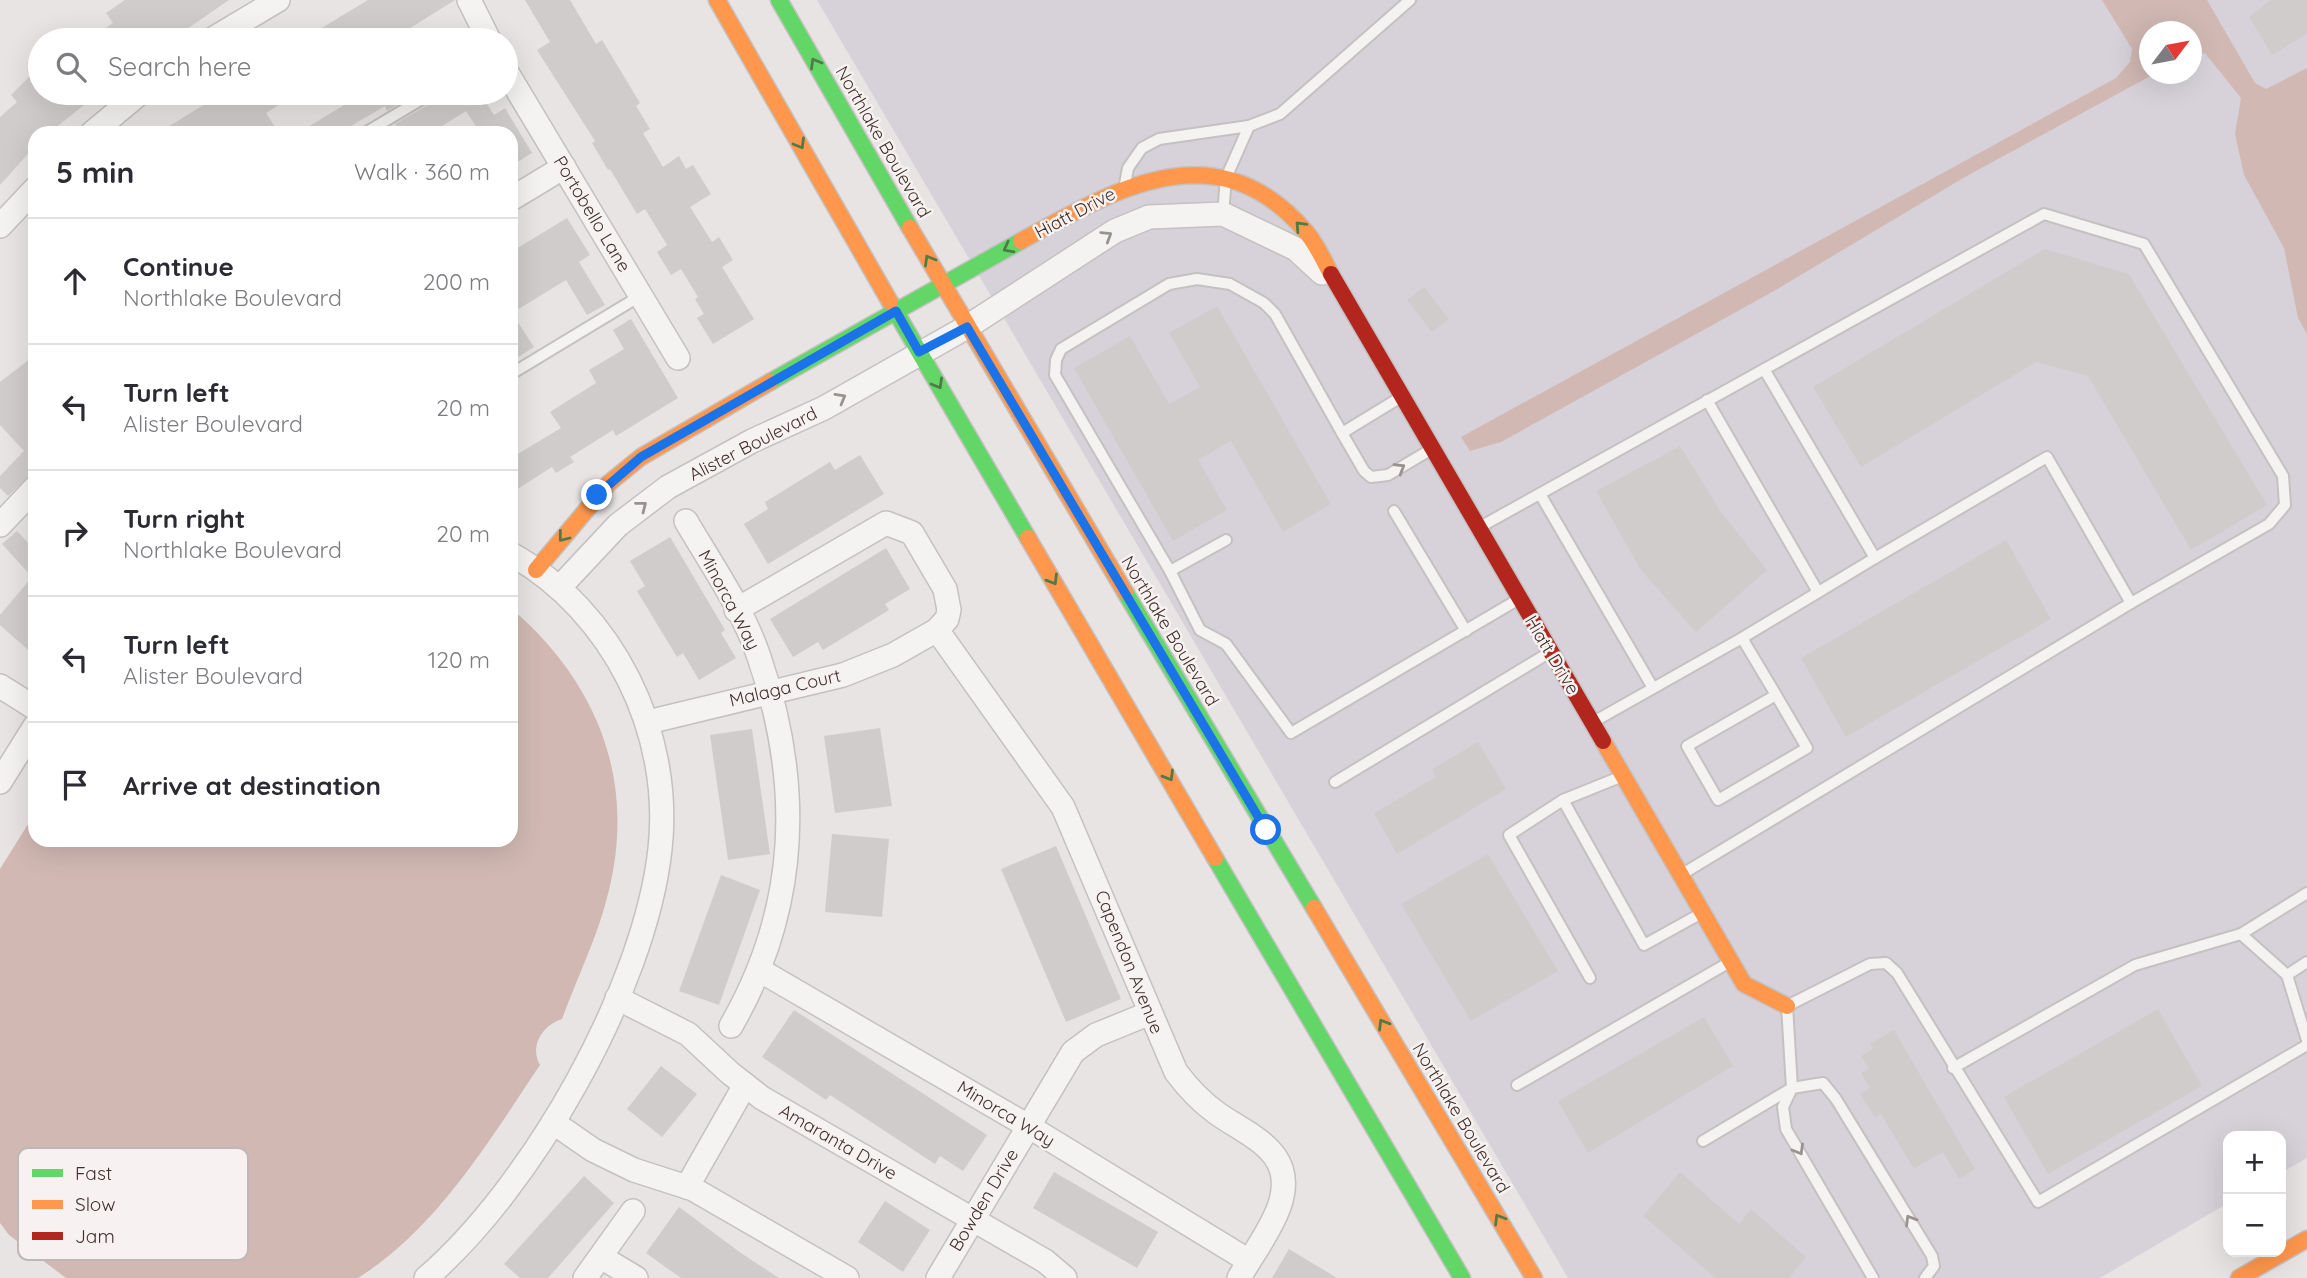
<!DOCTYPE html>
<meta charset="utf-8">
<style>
body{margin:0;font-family:Quicksand,sans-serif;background:#f7f7f7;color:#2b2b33}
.controls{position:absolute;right:21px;bottom:21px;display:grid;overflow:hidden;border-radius:14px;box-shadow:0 7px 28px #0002}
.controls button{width:63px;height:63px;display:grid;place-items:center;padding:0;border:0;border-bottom:2px solid #e1e1e2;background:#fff;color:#2b2b33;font:35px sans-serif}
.compass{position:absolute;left:2139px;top:21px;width:63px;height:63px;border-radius:50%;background:#fff;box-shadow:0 7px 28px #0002;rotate:58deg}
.stop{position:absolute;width:21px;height:21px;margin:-16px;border:5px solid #1a73e8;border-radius:50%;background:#fff}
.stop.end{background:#1a73e8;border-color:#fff;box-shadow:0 2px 7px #0008}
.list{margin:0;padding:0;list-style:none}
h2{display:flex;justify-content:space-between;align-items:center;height:91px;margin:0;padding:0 28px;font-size:30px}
h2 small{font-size:23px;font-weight:400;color:#7c7c81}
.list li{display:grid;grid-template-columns:46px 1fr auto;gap:21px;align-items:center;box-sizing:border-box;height:126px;padding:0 28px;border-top:2px solid #e1e1e2}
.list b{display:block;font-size:26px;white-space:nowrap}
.list p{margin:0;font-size:23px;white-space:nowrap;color:#7c7c81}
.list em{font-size:23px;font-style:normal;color:#7c7c81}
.icon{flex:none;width:38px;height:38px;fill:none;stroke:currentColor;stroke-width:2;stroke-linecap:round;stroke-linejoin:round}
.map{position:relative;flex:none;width:2307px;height:1278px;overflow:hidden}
.search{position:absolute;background:#fff;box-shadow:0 7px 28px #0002;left:28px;top:28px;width:490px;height:77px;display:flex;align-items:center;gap:18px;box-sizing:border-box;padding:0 24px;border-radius:38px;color:#7c7c81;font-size:26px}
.panel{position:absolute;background:#fff;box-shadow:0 7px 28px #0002;left:28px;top:126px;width:490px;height:721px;border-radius:21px}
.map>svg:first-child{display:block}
</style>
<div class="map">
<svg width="2307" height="1278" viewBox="0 0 2307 1278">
<rect width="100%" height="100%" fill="#e8e4e3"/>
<path fill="#d7d2da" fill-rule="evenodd" d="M817,0H2307V1158L2281,1173V1136H2228V1203L2100,1278H1568ZM2150,32H2192V74H2150Z"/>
<g fill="#d1b8b3">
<polygon points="2102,0 2207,0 2255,83 2266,89 2307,68 2307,334 2298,318 2284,248 2244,175 2235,134 2241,98 2205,53 2192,57 2192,32 2150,32 2150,74 2154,74 1965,177 1774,291 1501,442 1470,451 1461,437 2116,78 2130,62 2132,49"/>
<path d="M511,608C598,683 637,781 608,894C598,936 577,978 562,1019C543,1025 529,1046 540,1065C489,1141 437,1228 358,1278H66L9,1235L0,1223V869L35,813V840H511Z"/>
</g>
<g fill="#d0cccb">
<polygon points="125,0 229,0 171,40 88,40 113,23 106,13"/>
<polygon points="368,0 455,0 407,30 413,40 302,40"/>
<polygon points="525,0 570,0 596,44 602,40 640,103 636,106 650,129 643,133 663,167 679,156 686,169 693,165 711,194 690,207 712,242 719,237 733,260 722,267 754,319 713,344 697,318 704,314 695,299 698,297 681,269 671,275 657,252 667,245 645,209 637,214 610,169 608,170 592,143 595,141 537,50 550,42"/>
<polygon points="2271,0 2307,0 2307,34 2272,55 2249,17"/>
<polygon points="30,76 40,87 40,93 99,93 49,133 35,133 35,146 0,185 0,117 17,102 11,95"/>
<polygon points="223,93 298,93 266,113 279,133 158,133"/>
<polygon points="364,93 417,93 387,111 385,106 339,133 298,133"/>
<polygon points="440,93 480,93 494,115 505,108 532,153 511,166 511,133 480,133 466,111 431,133 400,133 395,124 436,100"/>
<polygon points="567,218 590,255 579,262 605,305 587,315 566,280 512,313 534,347 517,358 511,348 511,252"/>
<polygon points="2045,249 2129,274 2267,505 2191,550 2088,376 2036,362 1861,467 1813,387"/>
<polygon points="1424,287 1449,319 1432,332 1407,300"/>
<polygon points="1217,306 1331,504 1283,532 1231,441 1198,460 1227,510 1173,541 1074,368 1130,336 1169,404 1200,387 1169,333"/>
<polygon points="631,319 678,398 616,436 613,430 570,457 574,462 556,473 552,467 511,493 511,458 561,428 550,412 596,383 589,370 624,349 613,330"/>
<polygon points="35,355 35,471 8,496 0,488 0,476 24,451 0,425 0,382"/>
<polygon points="1680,446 1721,512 1767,570 1696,632 1641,570 1596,491"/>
<polygon points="860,455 884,494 768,564 744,524 768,509 765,502 830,462 835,470"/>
<polygon points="17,531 35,550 35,656 0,625 0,615 32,577 2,544"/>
<polygon points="670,537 725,630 721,633 736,658 699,680 683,653 677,657 637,591 645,586 630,561"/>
<polygon points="2006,540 2051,619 1846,737 1801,658"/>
<polygon points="886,548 910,589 885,604 889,610 823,650 818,642 793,657 770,619"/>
<polygon points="880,728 892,806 835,813 824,736"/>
<polygon points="752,729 770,854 728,860 710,735"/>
<polygon points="1478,742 1506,789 1397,854 1374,813 1436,777 1432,769"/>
<polygon points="832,834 889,839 882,917 825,912"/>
<polygon points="1056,846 1121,999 1066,1022 1001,869"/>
<polygon points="1488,854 1558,971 1471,1021 1401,904"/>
<polygon points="721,875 760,890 719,1005 679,991"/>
<polygon points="2158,1009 2202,1086 2048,1174 2004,1097"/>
<polygon points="794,1010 987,1135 963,1171 940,1156 935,1164 830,1095 826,1100 762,1057"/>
<polygon points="1704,1017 1733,1066 1588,1153 1558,1101"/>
<polygon points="1894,1030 1975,1169 1959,1179 1943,1152 1914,1169 1881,1114 1875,1117 1860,1094 1870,1088 1861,1073 1869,1068 1861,1056 1873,1049 1870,1044"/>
<polygon points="661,1066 697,1094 662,1137 627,1109"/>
<polygon points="1054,1172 1158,1232 1137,1268 1033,1208"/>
<polygon points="1680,1172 1739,1224 1751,1209 1806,1257 1789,1278 1716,1278 1643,1216"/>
<polygon points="584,1176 614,1203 548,1278 520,1278 504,1264"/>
<polygon points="885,1201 930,1230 903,1272 858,1242"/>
<polygon points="679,1207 741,1253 779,1278 681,1278 646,1253"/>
<polygon points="1289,1249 1337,1278 1272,1278"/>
</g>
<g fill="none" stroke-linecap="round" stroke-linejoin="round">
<g stroke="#c4c1c0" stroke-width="14">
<g id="lane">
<polyline points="365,133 432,93"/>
<polyline points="1125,184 1128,168 1142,148 1159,139 1249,126 1280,114 1410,0"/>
<polyline points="1223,214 1226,178 1249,126"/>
<polyline points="511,374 640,296"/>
<polyline points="1707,400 1818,592"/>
<polyline points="1342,433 1364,471 1371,477 1388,475 1430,450"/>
<polyline points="1540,494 1653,688"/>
<polyline points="1394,511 1466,631"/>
<polyline points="1480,527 2044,214 2144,244 2283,476 2285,505 2269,524 2131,603 2047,457 1875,558 1764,369"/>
<polyline points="1226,540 1170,571 1055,375 1056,360 1061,349 1169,284 1197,279 1230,284 1264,303 1275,314 1342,433 1401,397"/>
<polyline points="1170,571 1200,630 1226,644 1291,733 1519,599"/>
<polyline points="1742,638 1875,558"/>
<polyline points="1595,721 1742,638 1776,695 1687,746 1718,800 1807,748 1776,695"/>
<polyline points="1620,777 1563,800 1644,945 1700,914"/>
<polyline points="1335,782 1547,654"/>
<polyline points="1563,800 1509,835 1590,978"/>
<polyline points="1684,873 2131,603"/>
<polyline points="2241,934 2287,975 2307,1040"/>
<polyline points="2287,975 2307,962"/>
<polyline points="1953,1068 2135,965 2241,934 2307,893"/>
<polyline points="1517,1085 1728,963"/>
<polyline points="1703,1141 1792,1088 1787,1006 1870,964 1886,963 1897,973 2038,1202 2307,1045"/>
<polyline points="1873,1278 1786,1129 1783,1107 1792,1088 1823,1083 1836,1099 1932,1256 1934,1266 1925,1278"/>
</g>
</g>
<g stroke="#c4c1c0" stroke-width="26">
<g id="street">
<polyline points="469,0 489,40"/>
<polyline points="211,40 278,0"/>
<polyline points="506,71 678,358"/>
<polyline points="92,133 140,93"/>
<polyline points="511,199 564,167"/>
<polyline points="0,226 35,189"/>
<path d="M686,521C711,564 743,609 759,657C803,785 799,908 731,1026"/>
<polyline points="0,525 35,488"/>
<polyline points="559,588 618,525 668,487 752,441 824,408 967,327 1115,231 1149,217 1223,214 1296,249 1322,273"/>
<path d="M937,630L1063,807L1176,1072C1188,1088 1201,1102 1218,1114C1253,1138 1298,1153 1279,1207C1270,1232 1252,1255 1239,1278"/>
<polyline points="0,686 35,708"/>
<polyline points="648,722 843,675 893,655 937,630 947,619 949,610 945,589 912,533 886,523 736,610"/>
<polyline points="0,782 35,726"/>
<polyline points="761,971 1028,1126 1249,1261"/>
<polyline points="617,998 688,1034 730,1073 762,1098 1045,1261 1065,1278"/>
<polyline points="554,1123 593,1150 634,1170 693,1189 847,1278"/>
<polyline points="687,1187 745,1085"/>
<polyline points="601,1257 636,1278"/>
<path d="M426,1278C532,1187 645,988 660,849C673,733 613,611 511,554"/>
<polyline points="585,1278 633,1211"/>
<polyline points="938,1278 1073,1052 1096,1035 1150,1013"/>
</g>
</g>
<g stroke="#c4c1c0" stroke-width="19">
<g id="fast">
<polyline points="779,0 910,228"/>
<polyline points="890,302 1028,538"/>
<polyline points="770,382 1021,241"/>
<polyline points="1125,592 1314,908"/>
<polyline points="1215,858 1462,1278"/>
</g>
</g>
<g stroke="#c4c1c0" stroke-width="19">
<g id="slow">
<polyline points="717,0 890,302"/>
<polyline points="910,228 1125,592"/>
<path d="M1021,241C1117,188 1219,128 1307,233C1317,245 1324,261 1331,274"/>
<polyline points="1028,538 1215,858"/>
<polyline points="536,570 609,483 641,457 770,382"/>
<polyline points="1603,741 1744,984 1787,1006"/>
<polyline points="1314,908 1534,1278"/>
<polyline points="2239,1278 2307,1239"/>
</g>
</g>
<g stroke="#c4c1c0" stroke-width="19">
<polyline id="jam" points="1331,274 1603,741"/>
</g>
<use href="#lane" stroke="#f5f3f2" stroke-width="10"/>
<use href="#street" stroke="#f5f3f2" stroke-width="23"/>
<use href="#fast" stroke="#63d668" stroke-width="16"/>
<use href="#slow" stroke="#ff974d" stroke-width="16"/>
<use href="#jam" stroke="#b3261e" stroke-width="16"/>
</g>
<defs><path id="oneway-chevron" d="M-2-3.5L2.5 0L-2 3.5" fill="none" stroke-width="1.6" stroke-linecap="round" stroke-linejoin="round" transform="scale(1.75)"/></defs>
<g stroke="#507b46">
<use href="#oneway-chevron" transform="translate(815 63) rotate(-120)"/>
<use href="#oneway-chevron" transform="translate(800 144) rotate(60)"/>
<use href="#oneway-chevron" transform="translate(1300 226) rotate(-133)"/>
<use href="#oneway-chevron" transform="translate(1008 248) rotate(152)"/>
<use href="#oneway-chevron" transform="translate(929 260) rotate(-120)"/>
<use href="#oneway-chevron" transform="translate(938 384) rotate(60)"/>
<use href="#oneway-chevron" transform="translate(563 537) rotate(128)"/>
<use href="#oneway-chevron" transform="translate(1053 580) rotate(59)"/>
<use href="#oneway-chevron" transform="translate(1169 776) rotate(59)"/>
<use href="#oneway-chevron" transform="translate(1383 1024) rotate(-121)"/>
<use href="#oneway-chevron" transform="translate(1499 1219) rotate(-121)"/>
</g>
<g stroke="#9a928e">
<use href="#oneway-chevron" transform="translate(1107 236) rotate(-32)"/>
<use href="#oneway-chevron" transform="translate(841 398) rotate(-30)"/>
<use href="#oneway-chevron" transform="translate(1400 468) rotate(-31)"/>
<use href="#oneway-chevron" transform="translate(642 506) rotate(-38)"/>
<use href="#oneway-chevron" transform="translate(1799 1150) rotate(60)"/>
<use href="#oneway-chevron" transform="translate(1910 1220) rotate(-121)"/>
</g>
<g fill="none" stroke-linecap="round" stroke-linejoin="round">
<polyline stroke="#1a73e8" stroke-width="9" points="597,495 641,457 896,311 919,352 967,327 1266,830"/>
</g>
<g text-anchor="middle" stroke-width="5" stroke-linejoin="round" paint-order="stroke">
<g font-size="18" fill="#40302b" stroke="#f7f2f1">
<text transform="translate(883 142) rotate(60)" y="6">Northlake Boulevard</text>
<text transform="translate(1075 213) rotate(-28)" y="6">Hiatt Drive</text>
<text transform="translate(592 214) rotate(59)" y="6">Portobello Lane</text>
<text transform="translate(753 444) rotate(-27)" y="6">Alister Boulevard</text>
<text transform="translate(729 600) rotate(62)" y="6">Minorca Way</text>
<text transform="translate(1170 631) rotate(59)" y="6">Northlake Boulevard</text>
<text transform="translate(1552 655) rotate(59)" y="6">Hiatt Drive</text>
<text transform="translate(785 688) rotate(-13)" y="6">Malaga Court</text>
<text transform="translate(1129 962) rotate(68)" y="6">Capendon Avenue</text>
<text transform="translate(1006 1114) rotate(31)" y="6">Minorca Way</text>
<text transform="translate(1461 1118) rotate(59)" y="6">Northlake Boulevard</text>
<text transform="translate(838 1142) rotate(30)" y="6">Amaranta Drive</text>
<text transform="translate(984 1200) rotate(-59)" y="6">Bowden Drive</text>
</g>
</g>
<rect x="18" y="1148" width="230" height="112" rx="10" fill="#f7f2f1" stroke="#c0b8b6" stroke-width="2"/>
<rect x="32" y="1169" width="31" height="8" fill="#63d668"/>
<rect x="32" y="1200" width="31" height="9" fill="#ff974d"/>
<rect x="32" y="1232" width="31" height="8" fill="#b3261e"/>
<g font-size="19" fill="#40302b">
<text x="75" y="1180">Fast</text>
<text x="75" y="1211">Slow</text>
<text x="75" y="1243">Jam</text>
</g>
</svg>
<div class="controls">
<button>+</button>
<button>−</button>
</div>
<svg class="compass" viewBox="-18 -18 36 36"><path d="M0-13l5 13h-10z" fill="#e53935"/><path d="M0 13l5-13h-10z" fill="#7c7c81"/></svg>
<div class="stop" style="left:1266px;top:830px"></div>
<div class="stop end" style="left:597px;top:495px"></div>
<div class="search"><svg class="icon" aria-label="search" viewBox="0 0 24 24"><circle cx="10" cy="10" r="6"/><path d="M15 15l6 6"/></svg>Search here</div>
<section class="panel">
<h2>5 min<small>Walk · 360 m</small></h2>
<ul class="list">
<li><svg class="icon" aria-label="ahead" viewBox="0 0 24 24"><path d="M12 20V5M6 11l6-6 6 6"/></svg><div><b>Continue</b><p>Northlake Boulevard</p></div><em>200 m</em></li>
<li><svg class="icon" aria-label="left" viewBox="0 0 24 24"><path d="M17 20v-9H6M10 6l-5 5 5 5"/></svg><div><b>Turn left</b><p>Alister Boulevard</p></div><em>20 m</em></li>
<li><svg class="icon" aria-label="right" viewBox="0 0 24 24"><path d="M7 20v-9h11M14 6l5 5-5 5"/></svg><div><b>Turn right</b><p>Northlake Boulevard</p></div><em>20 m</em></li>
<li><svg class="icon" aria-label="left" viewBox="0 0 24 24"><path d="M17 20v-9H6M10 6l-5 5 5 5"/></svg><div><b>Turn left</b><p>Alister Boulevard</p></div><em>120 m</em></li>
<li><svg class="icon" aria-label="arrive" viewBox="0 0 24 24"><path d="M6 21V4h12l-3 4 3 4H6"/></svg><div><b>Arrive at destination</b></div></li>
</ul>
</section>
</div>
